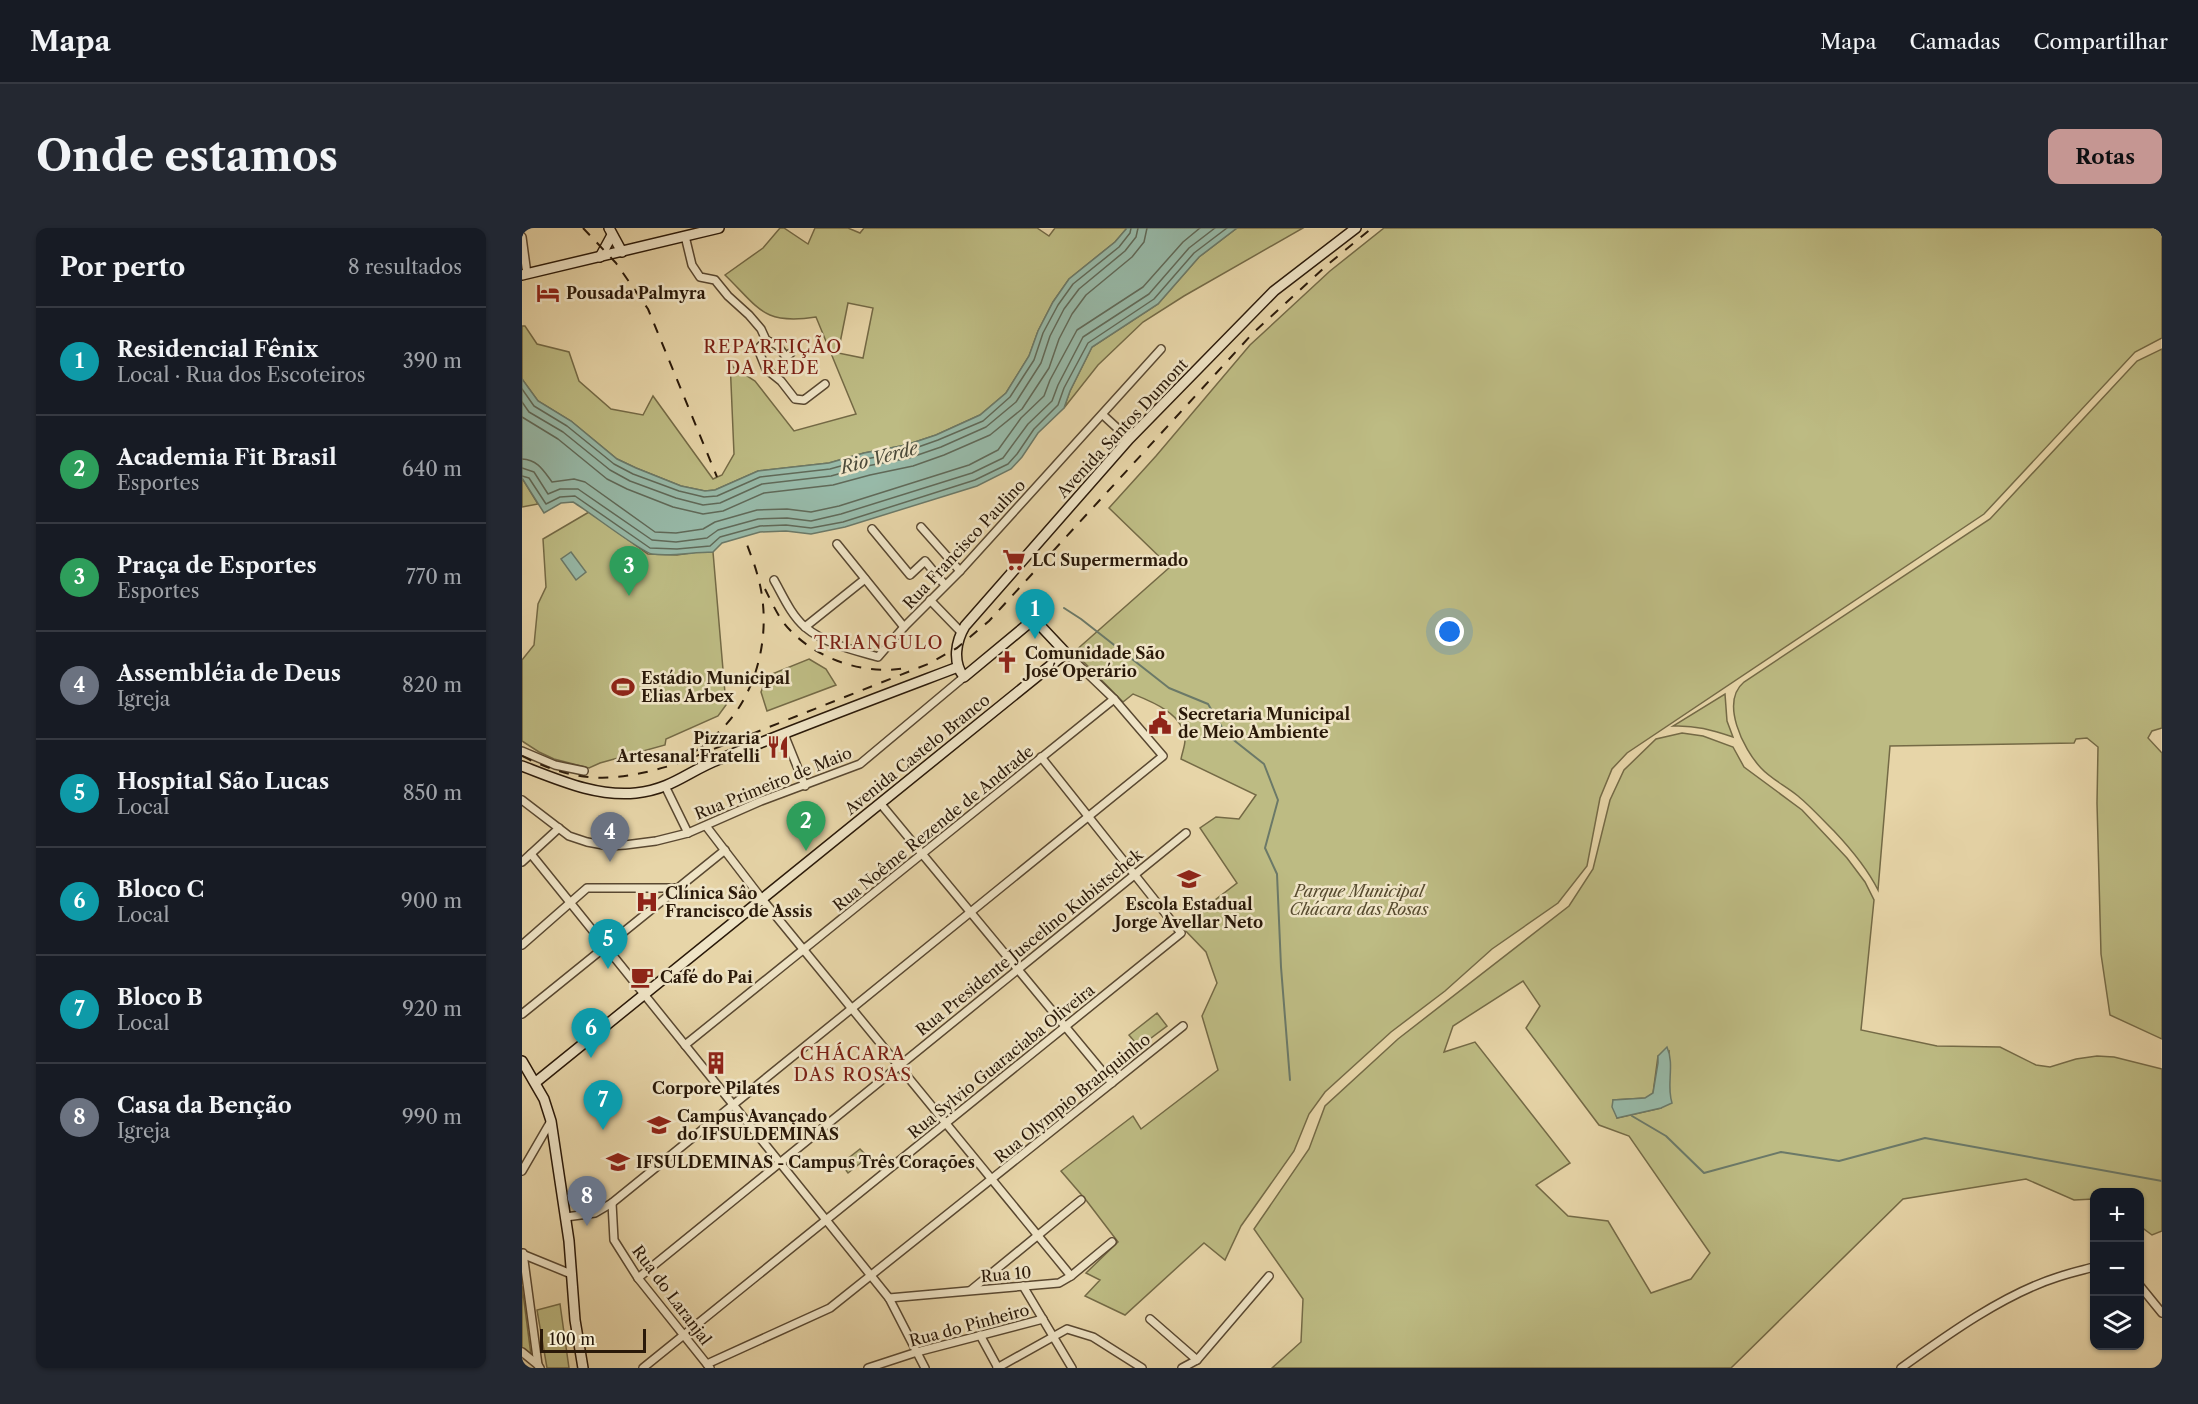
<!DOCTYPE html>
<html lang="pt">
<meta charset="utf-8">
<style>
body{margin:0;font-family:"Libre Caslon Text",serif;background:#242831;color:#f1f3f6}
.controls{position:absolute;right:18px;bottom:18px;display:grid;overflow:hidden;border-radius:12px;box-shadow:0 2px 4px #0004}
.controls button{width:54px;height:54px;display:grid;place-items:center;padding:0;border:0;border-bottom:2px solid #363941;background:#171b24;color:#f1f3f6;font:30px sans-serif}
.scale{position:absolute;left:18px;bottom:15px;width:106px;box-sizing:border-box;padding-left:6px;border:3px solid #2a1909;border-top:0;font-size:16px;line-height:21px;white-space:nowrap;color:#2a1909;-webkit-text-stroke:4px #efe4c6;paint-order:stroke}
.you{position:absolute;left:928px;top:404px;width:21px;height:21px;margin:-15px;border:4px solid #fff;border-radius:50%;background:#1a73e8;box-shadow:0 0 0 9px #1a73e833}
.badge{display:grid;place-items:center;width:39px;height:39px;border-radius:50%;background:#c59692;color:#fff;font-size:20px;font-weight:700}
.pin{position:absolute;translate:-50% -50px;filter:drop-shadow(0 2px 3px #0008)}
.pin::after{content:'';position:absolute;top:32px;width:21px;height:18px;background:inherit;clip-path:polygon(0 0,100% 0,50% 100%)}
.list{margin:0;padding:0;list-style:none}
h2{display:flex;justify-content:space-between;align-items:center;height:78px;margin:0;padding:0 24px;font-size:26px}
h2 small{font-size:20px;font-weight:400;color:#9ea1a6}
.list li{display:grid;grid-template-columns:39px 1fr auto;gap:18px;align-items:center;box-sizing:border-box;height:108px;padding:0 24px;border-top:2px solid #363941}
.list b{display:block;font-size:22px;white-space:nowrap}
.list p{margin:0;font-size:20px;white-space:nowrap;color:#9ea1a6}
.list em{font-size:20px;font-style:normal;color:#9ea1a6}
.icon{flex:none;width:33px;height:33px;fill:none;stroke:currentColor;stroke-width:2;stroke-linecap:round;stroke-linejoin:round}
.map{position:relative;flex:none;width:1640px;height:1140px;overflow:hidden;border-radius:12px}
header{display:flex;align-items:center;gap:36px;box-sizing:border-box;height:84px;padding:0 30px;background:#171b24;border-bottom:2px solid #363941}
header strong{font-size:28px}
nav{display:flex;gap:33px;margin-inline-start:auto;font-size:21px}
.intro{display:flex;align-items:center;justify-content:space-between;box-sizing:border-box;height:144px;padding:0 36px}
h1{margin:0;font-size:42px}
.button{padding:15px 27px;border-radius:12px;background:#c59692;color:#111;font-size:21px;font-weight:700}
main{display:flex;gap:36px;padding:0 36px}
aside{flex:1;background:#171b24;border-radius:12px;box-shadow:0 2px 4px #0004}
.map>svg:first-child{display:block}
</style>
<header>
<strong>Mapa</strong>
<nav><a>Mapa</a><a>Camadas</a><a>Compartilhar</a></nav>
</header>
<div class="intro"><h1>Onde estamos</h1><a class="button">Rotas</a></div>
<main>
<aside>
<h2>Por perto<small>8 resultados</small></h2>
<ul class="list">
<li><span class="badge" style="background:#0f9aa8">1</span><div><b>Residencial Fênix</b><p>Local · Rua dos Escoteiros</p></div><em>390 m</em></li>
<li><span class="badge" style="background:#2e9e5b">2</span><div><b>Academia Fit Brasil</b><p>Esportes</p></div><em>640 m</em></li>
<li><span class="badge" style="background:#2e9e5b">3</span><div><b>Praça de Esportes</b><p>Esportes</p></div><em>770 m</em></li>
<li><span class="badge" style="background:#6b7280">4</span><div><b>Assembléia de Deus</b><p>Igreja</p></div><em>820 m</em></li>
<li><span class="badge" style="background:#0f9aa8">5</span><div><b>Hospital São Lucas</b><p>Local</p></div><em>850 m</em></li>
<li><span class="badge" style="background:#0f9aa8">6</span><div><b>Bloco C</b><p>Local</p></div><em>900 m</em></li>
<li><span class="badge" style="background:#0f9aa8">7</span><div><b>Bloco B</b><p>Local</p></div><em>920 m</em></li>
<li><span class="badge" style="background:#6b7280">8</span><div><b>Casa da Benção</b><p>Igreja</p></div><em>990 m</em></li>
</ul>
</aside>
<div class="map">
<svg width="1640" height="1140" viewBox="0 0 1640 1140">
<rect width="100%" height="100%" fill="#e7d5a8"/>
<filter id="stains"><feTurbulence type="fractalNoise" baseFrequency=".00333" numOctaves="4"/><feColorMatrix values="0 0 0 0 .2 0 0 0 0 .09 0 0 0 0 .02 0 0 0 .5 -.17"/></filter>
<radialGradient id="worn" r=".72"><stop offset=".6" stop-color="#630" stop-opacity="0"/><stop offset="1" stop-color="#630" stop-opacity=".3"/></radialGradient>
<g fill="#bdbb83" stroke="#746a46" stroke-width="1.5" fill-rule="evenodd">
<path d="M258,0H262L286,16L293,0H326L338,5L342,0H515L527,8L533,0H605L593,14L547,51L531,74L516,103L507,128L484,165L458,187L414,207L384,217L342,225L307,235L236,243L193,262L183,263L159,258L114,240L95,231L49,193L16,173L0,151V98H3L15,116L47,124L57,153L89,181L121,187L131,168L191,251L200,247L212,226L208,132L211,139L233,153L272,203L334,186L294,89C241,97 238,81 203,47L241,20ZM326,75L351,80L341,130L316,125Z"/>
<polygon points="715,0 781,0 662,68 621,94 576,137 542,180 548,163 570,119 636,76 677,29"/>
<path d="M862,0H1640V110L1613,124L1462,286L1105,525L1090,541L1078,570L1065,638L1036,675L970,721L923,763L869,804L803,864L787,886L772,923L719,998L703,1032L682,1015L603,1087L563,1068L578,1052L564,1045L596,1014L564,972L539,943L611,888L619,901L696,842L680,788L695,755L684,724L659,698L715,655L678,600L694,589L717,591L734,567L659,531C660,525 663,518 663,512C662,486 631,474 611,466L601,474L552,424L648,339L587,280L634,228L728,117L808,43Z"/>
<path d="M1640,121V500L1630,503L1626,510L1640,525V811L1588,787L1579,726L1575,575L1576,519L1565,510L1554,511L1552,515L1368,518L1356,662C1345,640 1329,621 1312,603C1301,592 1287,577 1276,568C1264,558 1249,551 1239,540C1221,521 1198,474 1222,454L1468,291L1615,133Z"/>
<polygon points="0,250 16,276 0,279"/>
<polygon points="67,284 126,326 155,327 175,324 191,324 204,477 196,488 144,511 143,517 78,535 67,540 32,531 17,524 0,513 0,432 12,417 16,376 24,359 21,311"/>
<polygon points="287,431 304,441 314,457 245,483 239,464 245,448"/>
<path d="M1203,466L1205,493L1211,509C1190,502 1173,497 1151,498Z"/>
<path d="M1160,505L1181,508L1211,519L1222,539L1280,582L1325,630L1343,654L1352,672L1339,802L1415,818L1478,819L1514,837L1528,839L1554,831L1575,828L1592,829L1640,841V1003L1630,1007L1618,998V964H1572V971L1552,972L1504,951L1381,971L1209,1140H750L779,1114L781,1071L732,1001L787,921L803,878L876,811L1047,678L1071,641L1088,572L1102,542L1134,511ZM1001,753L1018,778L1004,800L1077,897L1107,908L1188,1025L1169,1051L1129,1065L1086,993L1046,988L1014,957L1048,935L953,814L922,824L931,798ZM1147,823V865L1139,880L1095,890L1091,872L1124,870L1131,865L1136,828Z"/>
<polygon points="635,785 645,798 617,819 607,807"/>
<polygon points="338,921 346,929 326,945 319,936"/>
<polygon points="0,1058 9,1127 0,1120"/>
<polygon points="38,1076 47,1140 25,1140 15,1082"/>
</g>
<g fill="#97b9a8" stroke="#6b7968" stroke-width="1.5">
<path d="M605,0H715L677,29L636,76L570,119L548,163L542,180L516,205L500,229L489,241L455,258L323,299L289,306L264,303L238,304L200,315L191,324C170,324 150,329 130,326C120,325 65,282 51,274L39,275L22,285L0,250V151L16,173L49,193L95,231L114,240L159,258L183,263L193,262L236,243L307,235L342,225L384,217L414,207L458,187L484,165L507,128L516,103L531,74L547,51L593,14Z"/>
<polygon points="49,324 64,344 54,352 39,331"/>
<path d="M1145,819C1153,837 1144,857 1150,875L1139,880L1095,890L1090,879L1091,872L1123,870L1131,865L1136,835V828Z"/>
</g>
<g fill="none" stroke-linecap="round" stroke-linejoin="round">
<g stroke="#606958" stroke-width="1.5">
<polyline points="0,161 12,178 45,198 92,236 111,246 157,263 182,269 195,268 238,249 308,241 344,231 385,223 416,212 461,193 488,169 512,132 521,105 536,77 551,56 597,19 608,5 609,0"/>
<polyline points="0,174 7,184 41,204 88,242 108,253 154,270 181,277 198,275 240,256 309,248 345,238 387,230 419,219 464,199 494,174 519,135 528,108 542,81 557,61 603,23 614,9 616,0"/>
<polyline points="0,189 36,211 85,251 105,261 151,279 181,286 201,283 242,265 311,257 348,247 391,238 422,227 468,207 500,181 527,140 537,111 550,86 564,67 610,29 622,14 625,0"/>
<path d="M0,231C16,232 21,242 30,254L52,251L63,254L133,304L154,305L181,301L193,294L235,282L265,281L289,284L317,278L447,237L476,222L499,190L522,168L528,152L555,102L621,59L661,14L678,0"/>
<polyline points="0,240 12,244 26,266 38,261 56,261 130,312 154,314 185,310 196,302 236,291 265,290 289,293 319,286 450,245 481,230 506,196 530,173 536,157 561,109 627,66 667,20 693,0"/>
<polyline points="0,248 7,250 24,276 38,269 53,268 128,320 155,321 188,318 198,309 238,298 264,297 289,300 321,294 453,252 486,236 495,226 512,201 536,177 542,160 566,115 632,71 672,25 705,0"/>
</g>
<g stroke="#6b7968" stroke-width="2">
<polyline points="542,380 559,391 647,460 686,476 704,506 742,536 756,572 743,620 755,646 759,739 768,852"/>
<polyline points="1110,888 1144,908 1182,945 1259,924 1317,933 1403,910 1640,953"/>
</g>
<g stroke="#594831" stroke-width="10">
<g id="street">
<polyline points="163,8 170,37 178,49 193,52 206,68 227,87 239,101 244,112 255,117 264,129 269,125"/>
<polyline points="0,9 5,46"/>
<polyline points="244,112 236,121 244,141 259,153 273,171 282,172 303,156"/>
<polyline points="581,187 607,211"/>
<polyline points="399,299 438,343"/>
<polyline points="350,301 388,347 403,333 423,357"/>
<polyline points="315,316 382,399"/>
<path d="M252,352C261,368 269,387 283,399C303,416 332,422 356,429L382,399L438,343L639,121"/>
<polyline points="408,372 439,404"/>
<polyline points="283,399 343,351"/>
<polyline points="262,506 283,558"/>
<polyline points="0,523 33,537 62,543"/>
<polyline points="144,560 166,605"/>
<polyline points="0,572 47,608 65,614 87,618 103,617 134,613 166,605 239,573 338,536 442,449"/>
<polyline points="358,575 590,855"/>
<polyline points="184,598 240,671 549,1048"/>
<polyline points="9,626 367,1070 403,1140"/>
<polyline points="0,634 37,600"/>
<polyline points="0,717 65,660 155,660"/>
<polyline points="0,786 203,622"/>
<polyline points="163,817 592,471"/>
<polyline points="0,943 29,893"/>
<polyline points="90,975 92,1012 116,1050 188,1140"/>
<polyline points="44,989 73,985 90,975 641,528 592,471 544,425"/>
<polyline points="1,1025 16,1137 18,1140"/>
<polyline points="0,1026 49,1046"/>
<polyline points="116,1050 664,605"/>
<polyline points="501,1058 550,1140"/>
<polyline points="1618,1058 1640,1085"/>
<polyline points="449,1062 559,972"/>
<polyline points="367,1070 537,1055 549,1048 590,1014"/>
<polyline points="628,1091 675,1132"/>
<polyline points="458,1107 476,1140"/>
<polyline points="0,1124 16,1137"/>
<polyline points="185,1136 308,1080 661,798"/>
<polyline points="121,1140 659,705 519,529"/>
<polyline points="346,1140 395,1124 521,1091"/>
<polyline points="475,1140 545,1101 571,1109 620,1140"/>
<polyline points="660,1140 675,1132 747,1048"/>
<path d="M1379,1140C1425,1107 1482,1066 1536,1049C1548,1045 1561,1042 1572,1039"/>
</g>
</g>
<g stroke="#2a1909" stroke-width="12">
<g id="secondary">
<polyline points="87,0 100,24"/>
<polyline points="78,29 90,7"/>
<polyline points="0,47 197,0"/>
<path d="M0,538C37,552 74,569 114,565C151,561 166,543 198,531C277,499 357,469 436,439"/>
<polyline points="0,833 22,871 29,893 47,1013 53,1092 61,1140"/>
<path d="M14,854L544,425L512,391L442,449C430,434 434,413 443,398L607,211L752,63L834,0"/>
</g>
</g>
<use href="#street" stroke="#efe4c6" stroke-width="7"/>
<use href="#secondary" stroke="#efe4c6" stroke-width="9"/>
<g stroke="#2a1909" stroke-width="2" stroke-dasharray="10 10" stroke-linecap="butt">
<polyline points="61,0 94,35 126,81 195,249"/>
<path d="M243,361C248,371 254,384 261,394C288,429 340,448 383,440"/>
<path d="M174,523C190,511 205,498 216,481C241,443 248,392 236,349C233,337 228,325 224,314"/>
<path d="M0,528C58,557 94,554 154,536L406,436L435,420L467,393L731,105L804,38L850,0"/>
</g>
</g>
<defs>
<g id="hotel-bare" transform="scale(1.8)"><path d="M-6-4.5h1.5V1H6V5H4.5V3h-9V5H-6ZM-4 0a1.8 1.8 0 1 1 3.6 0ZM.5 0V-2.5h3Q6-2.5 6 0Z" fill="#8f2418" stroke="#efe4c6" stroke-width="2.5" paint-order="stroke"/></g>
<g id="supermarket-bare" transform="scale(1.8)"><path d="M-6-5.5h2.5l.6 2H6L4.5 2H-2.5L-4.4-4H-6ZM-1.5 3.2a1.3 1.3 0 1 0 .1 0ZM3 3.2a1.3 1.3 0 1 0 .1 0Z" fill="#8f2418" stroke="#efe4c6" stroke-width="2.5" paint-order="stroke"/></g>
<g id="church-bare" transform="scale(1.8)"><path d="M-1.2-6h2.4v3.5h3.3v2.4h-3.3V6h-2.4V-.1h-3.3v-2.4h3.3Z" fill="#8f2418" stroke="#efe4c6" stroke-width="2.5" paint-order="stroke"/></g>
<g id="stadium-bare" transform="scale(1.8)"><path d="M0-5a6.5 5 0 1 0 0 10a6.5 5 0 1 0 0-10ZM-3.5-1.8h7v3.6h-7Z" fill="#8f2418" stroke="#efe4c6" stroke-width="2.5" paint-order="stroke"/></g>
<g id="civic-bare" transform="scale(1.8)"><path d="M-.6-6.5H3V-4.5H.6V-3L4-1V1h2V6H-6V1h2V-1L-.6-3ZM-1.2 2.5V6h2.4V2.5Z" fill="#8f2418" stroke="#efe4c6" stroke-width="2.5" paint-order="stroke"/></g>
<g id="restaurant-bare" transform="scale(1.8)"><path d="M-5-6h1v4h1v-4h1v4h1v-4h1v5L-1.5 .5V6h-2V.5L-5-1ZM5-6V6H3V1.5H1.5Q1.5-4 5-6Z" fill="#8f2418" stroke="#efe4c6" stroke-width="2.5" paint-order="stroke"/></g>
<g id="school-bare" transform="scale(1.8)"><path d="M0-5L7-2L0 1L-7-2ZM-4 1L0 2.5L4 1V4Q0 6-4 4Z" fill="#8f2418" stroke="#efe4c6" stroke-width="2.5" paint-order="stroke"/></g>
<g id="hospital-bare" transform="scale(1.8)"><path d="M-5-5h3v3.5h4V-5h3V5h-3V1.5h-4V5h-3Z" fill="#8f2418" stroke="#efe4c6" stroke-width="2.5" paint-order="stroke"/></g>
<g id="cafe-bare" transform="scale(1.8)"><path d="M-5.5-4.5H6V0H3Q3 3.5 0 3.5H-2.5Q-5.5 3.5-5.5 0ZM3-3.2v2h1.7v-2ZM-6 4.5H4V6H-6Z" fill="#8f2418" stroke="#efe4c6" stroke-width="2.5" paint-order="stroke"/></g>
<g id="building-bare" transform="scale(1.8)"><path d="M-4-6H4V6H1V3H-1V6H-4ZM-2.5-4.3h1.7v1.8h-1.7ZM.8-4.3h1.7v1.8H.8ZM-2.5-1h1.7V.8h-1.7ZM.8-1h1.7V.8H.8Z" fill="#8f2418" stroke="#efe4c6" stroke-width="2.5" paint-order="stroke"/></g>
<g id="university-bare" transform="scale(1.8)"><path d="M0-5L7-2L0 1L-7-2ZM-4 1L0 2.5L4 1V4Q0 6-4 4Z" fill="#8f2418" stroke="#efe4c6" stroke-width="2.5" paint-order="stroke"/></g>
</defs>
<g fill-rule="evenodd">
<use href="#hotel-bare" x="26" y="65"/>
<use href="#supermarket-bare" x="492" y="332"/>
<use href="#church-bare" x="485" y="434"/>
<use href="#stadium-bare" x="101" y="459"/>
<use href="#civic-bare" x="638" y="495"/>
<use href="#restaurant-bare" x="256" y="519"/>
<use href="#school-bare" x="667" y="651"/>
<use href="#hospital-bare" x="125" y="674"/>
<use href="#cafe-bare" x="120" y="749"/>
<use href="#building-bare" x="194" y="835"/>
<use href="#university-bare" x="137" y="897"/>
<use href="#university-bare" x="96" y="934"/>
</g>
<g text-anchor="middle" stroke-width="5" stroke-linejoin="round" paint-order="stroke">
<g font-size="16" font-weight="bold" fill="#2a1909" stroke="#efe4c6" text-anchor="start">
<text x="44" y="71">Pousada Palmyra</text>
<text x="510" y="338">LC Supermermado</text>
<text x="503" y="431">Comunidade São<tspan x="503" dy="18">José Operário</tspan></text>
<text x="119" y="456">Estádio Municipal<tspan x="119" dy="18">Elias Arbex</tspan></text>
<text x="656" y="492">Secretaria Municipal<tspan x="656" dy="18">de Meio Ambiente</tspan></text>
<text x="238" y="516" text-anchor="end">Pizzaria<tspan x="238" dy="18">Artesanal Fratelli</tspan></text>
<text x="143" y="671">Clínica Sâo<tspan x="143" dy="18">Francisco de Assis</tspan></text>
<text x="667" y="682" text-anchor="middle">Escola Estadual<tspan x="667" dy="18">Jorge Avellar Neto</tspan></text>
<text x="138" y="755">Café do Pai</text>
<text x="194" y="866" text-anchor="middle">Corpore Pilates</text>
<text x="155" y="894">Campus Avançado<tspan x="155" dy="18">do IFSULDEMINAS</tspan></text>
<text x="114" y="940">IFSULDEMINAS - Campus Três Corações</text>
</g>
<g font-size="16" fill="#2a1909" stroke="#efe4c6">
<text transform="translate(600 200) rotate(-47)" y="6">Avenida Santos Dumont</text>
<text transform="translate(442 316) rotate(-47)" y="6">Rua Francisco Paulino</text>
<text transform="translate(395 526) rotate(-39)" y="6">Avenida Castelo Branco</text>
<text transform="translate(251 555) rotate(-22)" y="6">Rua Primeiro de Maio</text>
<text transform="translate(411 600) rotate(-39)" y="6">Rua Noême Rezende de Andrade</text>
<text transform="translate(507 714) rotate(-39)" y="6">Rua Presidente Juscelino Kubistschek</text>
<text transform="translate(479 833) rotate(-39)" y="6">Rua Sylvio Guaraciaba Oliveira</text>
<text transform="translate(550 870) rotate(-39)" y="6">Rua Olympio Branquinho</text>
<text transform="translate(484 1046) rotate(-5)" y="6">Rua 10</text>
<text transform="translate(150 1067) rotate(53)" y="6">Rua do Laranjal</text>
<text transform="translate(447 1097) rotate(-15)" y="6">Rua do Pinheiro</text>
</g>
<g font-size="16" font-style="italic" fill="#564a2e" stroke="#efe4c6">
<text x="837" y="669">Parque Municipal<tspan x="837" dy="18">Chácara das Rosas</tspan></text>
</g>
<g font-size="18" letter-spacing="1.5" fill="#7a1f14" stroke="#efe4c6">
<text x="251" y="125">REPARTIÇÃO<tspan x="251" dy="21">DA REDE</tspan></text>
<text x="357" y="421">TRIANGULO</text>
<text x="331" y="832">CHÁCARA<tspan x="331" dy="21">DAS ROSAS</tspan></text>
</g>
<g font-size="18" font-style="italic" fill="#4b4939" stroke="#efe4c6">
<text transform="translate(357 230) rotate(-15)" y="6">Rio Verde</text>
</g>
</g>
<rect width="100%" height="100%" filter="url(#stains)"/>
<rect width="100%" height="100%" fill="url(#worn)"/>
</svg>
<div class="controls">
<button>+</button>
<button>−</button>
<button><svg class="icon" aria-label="layers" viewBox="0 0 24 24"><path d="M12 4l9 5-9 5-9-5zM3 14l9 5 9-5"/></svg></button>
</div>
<div class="scale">100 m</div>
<div class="you"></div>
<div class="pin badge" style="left:513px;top:411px;background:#0f9aa8">1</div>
<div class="pin badge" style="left:284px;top:623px;background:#2e9e5b">2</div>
<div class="pin badge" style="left:107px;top:368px;background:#2e9e5b">3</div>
<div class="pin badge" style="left:88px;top:634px;background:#6b7280">4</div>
<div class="pin badge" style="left:86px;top:741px;background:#0f9aa8">5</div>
<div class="pin badge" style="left:69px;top:830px;background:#0f9aa8">6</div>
<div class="pin badge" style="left:81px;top:902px;background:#0f9aa8">7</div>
<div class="pin badge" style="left:65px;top:998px;background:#6b7280">8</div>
</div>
</main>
